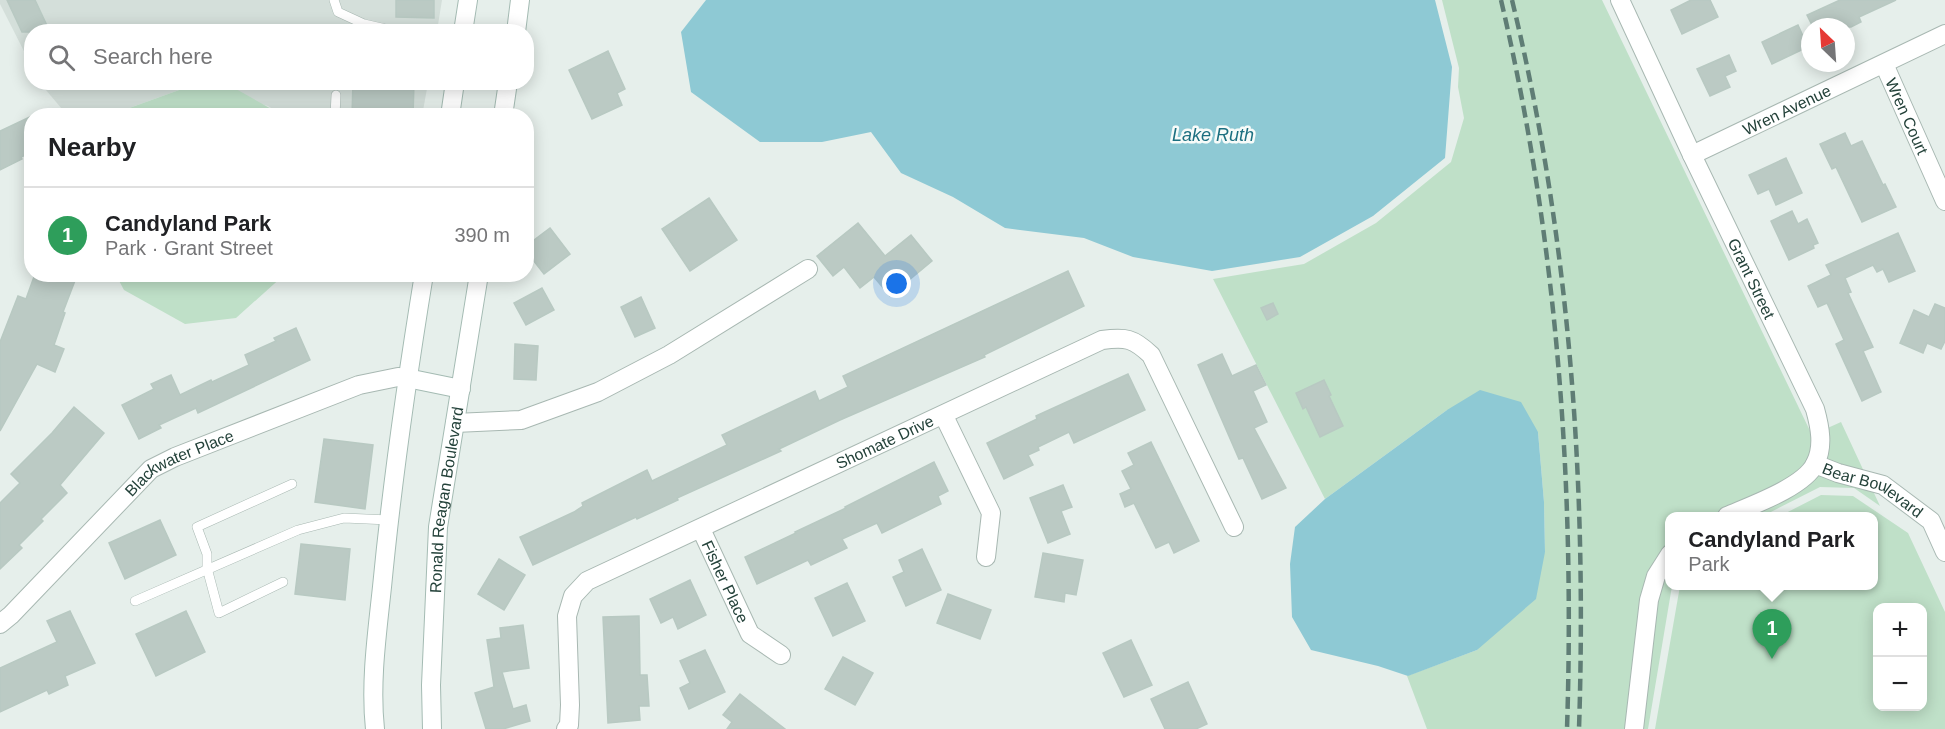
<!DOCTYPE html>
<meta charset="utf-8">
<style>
body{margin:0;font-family:Arial,sans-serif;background:#f2f2f2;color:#202124}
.controls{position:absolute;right:18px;bottom:18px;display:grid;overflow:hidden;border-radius:12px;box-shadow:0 3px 15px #0003}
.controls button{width:54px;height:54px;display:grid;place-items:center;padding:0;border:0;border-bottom:2px solid #e0e0e0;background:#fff;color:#202124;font:30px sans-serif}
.compass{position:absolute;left:1801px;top:18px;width:54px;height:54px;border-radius:50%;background:#fff;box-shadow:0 3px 15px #0003;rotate:335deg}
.you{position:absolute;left:897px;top:284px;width:21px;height:21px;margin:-15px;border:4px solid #fff;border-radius:50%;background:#1a73e8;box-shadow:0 0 0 9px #1a73e833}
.badge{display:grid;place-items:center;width:39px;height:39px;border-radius:50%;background:#7f4e3f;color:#fff;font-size:20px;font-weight:700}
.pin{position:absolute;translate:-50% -50px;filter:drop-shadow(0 2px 3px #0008)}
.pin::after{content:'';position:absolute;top:32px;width:21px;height:18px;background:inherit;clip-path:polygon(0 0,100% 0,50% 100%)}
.popup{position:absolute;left:1665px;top:512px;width:213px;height:78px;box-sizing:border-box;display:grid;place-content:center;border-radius:12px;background:#fff;filter:drop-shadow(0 2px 4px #0005);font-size:20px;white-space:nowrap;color:#757577}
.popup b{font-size:22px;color:#202124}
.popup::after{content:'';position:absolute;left:50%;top:100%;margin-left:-12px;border:12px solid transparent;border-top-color:#fff}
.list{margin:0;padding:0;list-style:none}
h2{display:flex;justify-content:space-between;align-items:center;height:78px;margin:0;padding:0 24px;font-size:26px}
h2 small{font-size:20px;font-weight:400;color:#757577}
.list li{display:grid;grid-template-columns:39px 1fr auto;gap:18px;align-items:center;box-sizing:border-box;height:96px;padding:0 24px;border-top:2px solid #e0e0e0}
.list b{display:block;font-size:22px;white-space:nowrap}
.list p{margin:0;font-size:20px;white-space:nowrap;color:#757577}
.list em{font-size:20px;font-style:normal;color:#757577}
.icon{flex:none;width:33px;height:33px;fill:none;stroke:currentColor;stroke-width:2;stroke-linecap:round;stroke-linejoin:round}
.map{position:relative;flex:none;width:1945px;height:729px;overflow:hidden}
.search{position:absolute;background:#fff;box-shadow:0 3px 15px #0003;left:24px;top:24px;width:510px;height:66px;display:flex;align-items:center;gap:15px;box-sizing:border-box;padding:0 21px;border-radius:24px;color:#757577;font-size:22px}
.panel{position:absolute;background:#fff;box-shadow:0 3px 15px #0003;left:24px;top:108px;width:510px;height:174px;border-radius:24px}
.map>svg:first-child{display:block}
</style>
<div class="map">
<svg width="1945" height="729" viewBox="0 0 1945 729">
<rect width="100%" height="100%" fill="#e6efeb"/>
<g fill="#d4dfda">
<polygon points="0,0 442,0 437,31 32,32 31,65 0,4"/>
<polygon points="40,83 428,83 422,116 282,115 268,106 193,85 110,115 67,115"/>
</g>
<g fill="#bfe0c8" fill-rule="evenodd">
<polygon points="1442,0 1602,0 1812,435 1841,422 1880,506 1854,488 1820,487 1763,516 1670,516 1670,541 1662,549 1648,572 1640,598 1625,729 1427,729 1407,676 1477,650 1545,552 1544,502 1538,432 1447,410 1325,499 1213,279 1304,264 1376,223 1451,162 1464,118 1458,87 1459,68"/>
<polygon points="193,85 236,89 282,115 110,115"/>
<polygon points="116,275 284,275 236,318 185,324 124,290"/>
<path d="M1821,495L1853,496L1908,533L1945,612V729H1655L1680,586H1874V516H1780ZM1878,608H1922V706H1878Z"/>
<polygon points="1670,570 1670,586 1672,586 1648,729 1642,729 1657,602 1664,580"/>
</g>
<g fill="#8ec9d4">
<polygon points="706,0 1435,0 1452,67 1445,158 1373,216 1300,257 1212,271 1133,257 1084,238 1005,228 953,197 901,173 871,132 822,142 760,142 691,92 681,32"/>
<polygon points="1480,390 1521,402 1538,432 1544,502 1545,552 1536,599 1477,650 1408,676 1378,666 1311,650 1292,617 1290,564 1295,527 1325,499 1447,410"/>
</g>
<g fill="#bbcac4" stroke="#b8c9c2" stroke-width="1.5">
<polygon points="7,0 35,0 50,32 22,32"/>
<polygon points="396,0 434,0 434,18 396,17"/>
<polygon points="1691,0 1710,0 1718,17 1682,34 1671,10"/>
<polygon points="1840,0 1896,0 1859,17 1861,22 1851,27 1813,27 1807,15"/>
<polygon points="1798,25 1808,47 1772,64 1762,42"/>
<polygon points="608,51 625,89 617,93 622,105 592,119 569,70"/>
<polygon points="1729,55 1736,71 1725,76 1730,87 1710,96 1697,69"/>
<polygon points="353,82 414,82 413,116 352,116"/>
<polygon points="32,116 32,152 21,157 22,159 0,170 0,131"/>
<polygon points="1845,133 1851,146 1862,141 1883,185 1885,184 1896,207 1862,222 1836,167 1832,169 1820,144"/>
<polygon points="1786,158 1802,193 1776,205 1769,189 1758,194 1749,175"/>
<polygon points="709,198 737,240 690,271 662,229"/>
<polygon points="1792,211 1798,224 1807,219 1818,243 1813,245 1814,248 1789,260 1771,221"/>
<polygon points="858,223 885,256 911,235 932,261 890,296 874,277 860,288 844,267 833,276 817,256"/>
<polygon points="550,228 570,254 544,274 526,251 526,246"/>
<polygon points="1898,233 1915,271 1889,282 1883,269 1877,272 1873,265 1845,278 1851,292 1848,293 1873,347 1863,351 1881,392 1862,401 1836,344 1844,340 1827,303 1818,307 1808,286 1831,275 1826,265"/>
<polygon points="1068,271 1084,306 984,355 985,357 840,420 779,449 781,451 677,498 678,500 637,519 636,517 533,565 520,537 574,512 583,506 582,503 647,470 652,481 727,445 722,435 815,391 819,401 848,387 843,376"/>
<polygon points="35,274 67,274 76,278 63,312 65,313 54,345 64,349 55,372 37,364 0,431 0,342 18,296 26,299"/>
<polygon points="542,288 554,310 526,325 514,303"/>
<polygon points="641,297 655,328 635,337 621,307"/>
<polygon points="1273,303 1278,314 1267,320 1261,308"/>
<polygon points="1935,304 1945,308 1945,341 1941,349 1927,343 1923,353 1900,343 1914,310 1929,317"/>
<polygon points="296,328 310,360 198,413 196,408 159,425 161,428 139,439 122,405 154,389 151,384 171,375 180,395 211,380 212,382 249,365 245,355 276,341 274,338"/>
<polygon points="515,344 538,346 536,380 514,379"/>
<polygon points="1222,354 1232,376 1256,365 1266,385 1253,391 1267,422 1254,428 1286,488 1262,499 1243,458 1239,459 1198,365"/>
<polygon points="1128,374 1145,410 1074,443 1069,432 1038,447 1039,450 1028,455 1033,465 1004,479 987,443 1037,419 1036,416"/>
<polygon points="1324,380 1331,395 1329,396 1343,426 1320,437 1306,407 1303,409 1296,393"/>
<polygon points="74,407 104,433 60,485 67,493 41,519 43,521 19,545 22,548 0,569 0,503 20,483 11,474 52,433"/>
<polygon points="324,439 373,445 365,509 315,502"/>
<polygon points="1151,442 1199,541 1174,553 1169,542 1156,548 1134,503 1125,507 1120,494 1131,489 1122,471 1134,465 1128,453"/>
<polygon points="934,462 948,491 938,496 941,504 882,533 877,523 842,539 847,548 811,565 808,560 757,584 745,557 796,533 795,532 846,508 845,507"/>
<polygon points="1063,485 1072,507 1061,511 1070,534 1048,543 1030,498"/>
<polygon points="160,520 176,555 125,579 109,543"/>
<polygon points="301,544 350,549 345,600 295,594"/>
<polygon points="922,549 941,590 906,606 893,577 904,572 899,560"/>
<polygon points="1043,553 1083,560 1076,595 1065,593 1064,602 1035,597"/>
<polygon points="499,559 525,575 504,610 478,594"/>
<polygon points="690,580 706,615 678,629 673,617 661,623 650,599"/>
<polygon points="847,583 865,621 833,636 815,598"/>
<polygon points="948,594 991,610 980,639 937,623"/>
<polygon points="70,611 95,663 65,676 68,685 49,694 47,690 0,712 0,668 57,642 47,621"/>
<polygon points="186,611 205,652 156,676 136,634"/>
<polygon points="639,616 640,675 647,675 649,706 639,706 640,720 608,723 603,617"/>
<polygon points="523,625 529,668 502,672 513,709 526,705 530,721 503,729 486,729 475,693 494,687 487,640 501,638 500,628"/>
<polygon points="1131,640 1152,685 1124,697 1103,653"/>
<polygon points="705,650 725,692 689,709 680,688 690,683 680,661"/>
<polygon points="843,657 873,673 855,705 825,689"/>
<polygon points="1188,682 1207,724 1196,729 1165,729 1151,699"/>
<polygon points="740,694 785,729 727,729 732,722 723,715"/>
</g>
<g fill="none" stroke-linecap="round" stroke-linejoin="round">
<g stroke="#a8b8b2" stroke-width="10">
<g id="lane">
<polyline points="334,0 338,12 364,24 399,32"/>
<polyline points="335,116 336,95"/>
<polyline points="283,582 219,613 207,568 207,554 197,527 292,484"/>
<polyline points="135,601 298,530 344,518 389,520"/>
</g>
</g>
<g stroke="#a8b8b2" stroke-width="20">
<g id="street">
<path id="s1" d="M1620,0L1692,155L1815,409C1820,427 1824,447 1815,464C1804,487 1750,506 1727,516"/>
<path id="s2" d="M1884,64L1945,201"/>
<path id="s3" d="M1692,155L1945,34"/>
<polyline points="944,416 991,513 986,557"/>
<polyline points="455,423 521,420 598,392 669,355 808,269"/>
<path id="s4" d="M1815,464L1838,473L1883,485L1931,521L1945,552"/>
<path id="s5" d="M701,529L750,634L781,655"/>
<path id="s6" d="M0,624L11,615L151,469L175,457L359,385L398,377L407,378"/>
<path id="s7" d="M566,729L569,725L570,705L567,616L573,596L587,581L1102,340C1126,337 1133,338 1151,355L1234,527"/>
<polyline points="1634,729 1649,600 1656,576 1670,554"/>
</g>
</g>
<g stroke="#a4bbb3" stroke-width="20">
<g id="secondary">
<polyline points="463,32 468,0"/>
<polyline points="516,32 520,0"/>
<polyline points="450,116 455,82"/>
<polyline points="503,116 508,82"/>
<polyline points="407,378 461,389"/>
<path d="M375,729C370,683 377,634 382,587C392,483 407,378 424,274"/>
<path id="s8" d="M432,729L431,685L438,527L479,274"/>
</g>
</g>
<use href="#lane" stroke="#fff" stroke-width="9"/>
<use href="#street" stroke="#fff" stroke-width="18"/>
<use href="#secondary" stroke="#fff" stroke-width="18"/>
<g stroke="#5f7d75" stroke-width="4.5" stroke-dasharray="12 6" stroke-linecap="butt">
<path d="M1501,0C1557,239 1575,484 1567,729"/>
<path d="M1512,0C1570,238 1587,485 1579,729"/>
</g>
</g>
<g text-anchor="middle" stroke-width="5" stroke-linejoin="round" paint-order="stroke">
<g font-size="16" fill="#24423a" stroke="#f7fbf9">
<text dy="6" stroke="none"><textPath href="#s3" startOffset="105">Wren Avenue</textPath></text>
<text dy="6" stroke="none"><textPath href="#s2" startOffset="57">Wren Court</textPath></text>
<text dy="6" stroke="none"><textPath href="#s1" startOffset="308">Grant Street</textPath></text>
<text dy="6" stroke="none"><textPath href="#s7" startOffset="484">Shomate Drive</textPath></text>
<text dy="6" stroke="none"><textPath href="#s6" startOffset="244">Blackwater Place</textPath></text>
<text dy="6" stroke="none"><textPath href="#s4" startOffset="64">Bear Boulevard</textPath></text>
<text dy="6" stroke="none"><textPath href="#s8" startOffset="230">Ronald Reagan Boulevard</textPath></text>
<text dy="6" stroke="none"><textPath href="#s5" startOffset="58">Fisher Place</textPath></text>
</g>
<g font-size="18" font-style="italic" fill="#1c6f80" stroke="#f7fbf9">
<text x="1213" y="141">Lake Ruth</text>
</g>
</g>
</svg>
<div class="controls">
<button>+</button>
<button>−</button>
</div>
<svg class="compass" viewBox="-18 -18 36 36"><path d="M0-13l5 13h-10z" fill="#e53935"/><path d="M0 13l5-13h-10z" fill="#757577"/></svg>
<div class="you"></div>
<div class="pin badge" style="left:1772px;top:659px;background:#2e9e5b">1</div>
<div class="popup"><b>Candyland Park</b>Park</div>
<div class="search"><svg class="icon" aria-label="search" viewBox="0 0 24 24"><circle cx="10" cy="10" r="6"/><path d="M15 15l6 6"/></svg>Search here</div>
<section class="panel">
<h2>Nearby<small></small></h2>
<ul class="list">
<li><span class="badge" style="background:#2e9e5b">1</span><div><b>Candyland Park</b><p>Park · Grant Street</p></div><em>390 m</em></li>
</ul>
</section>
</div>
